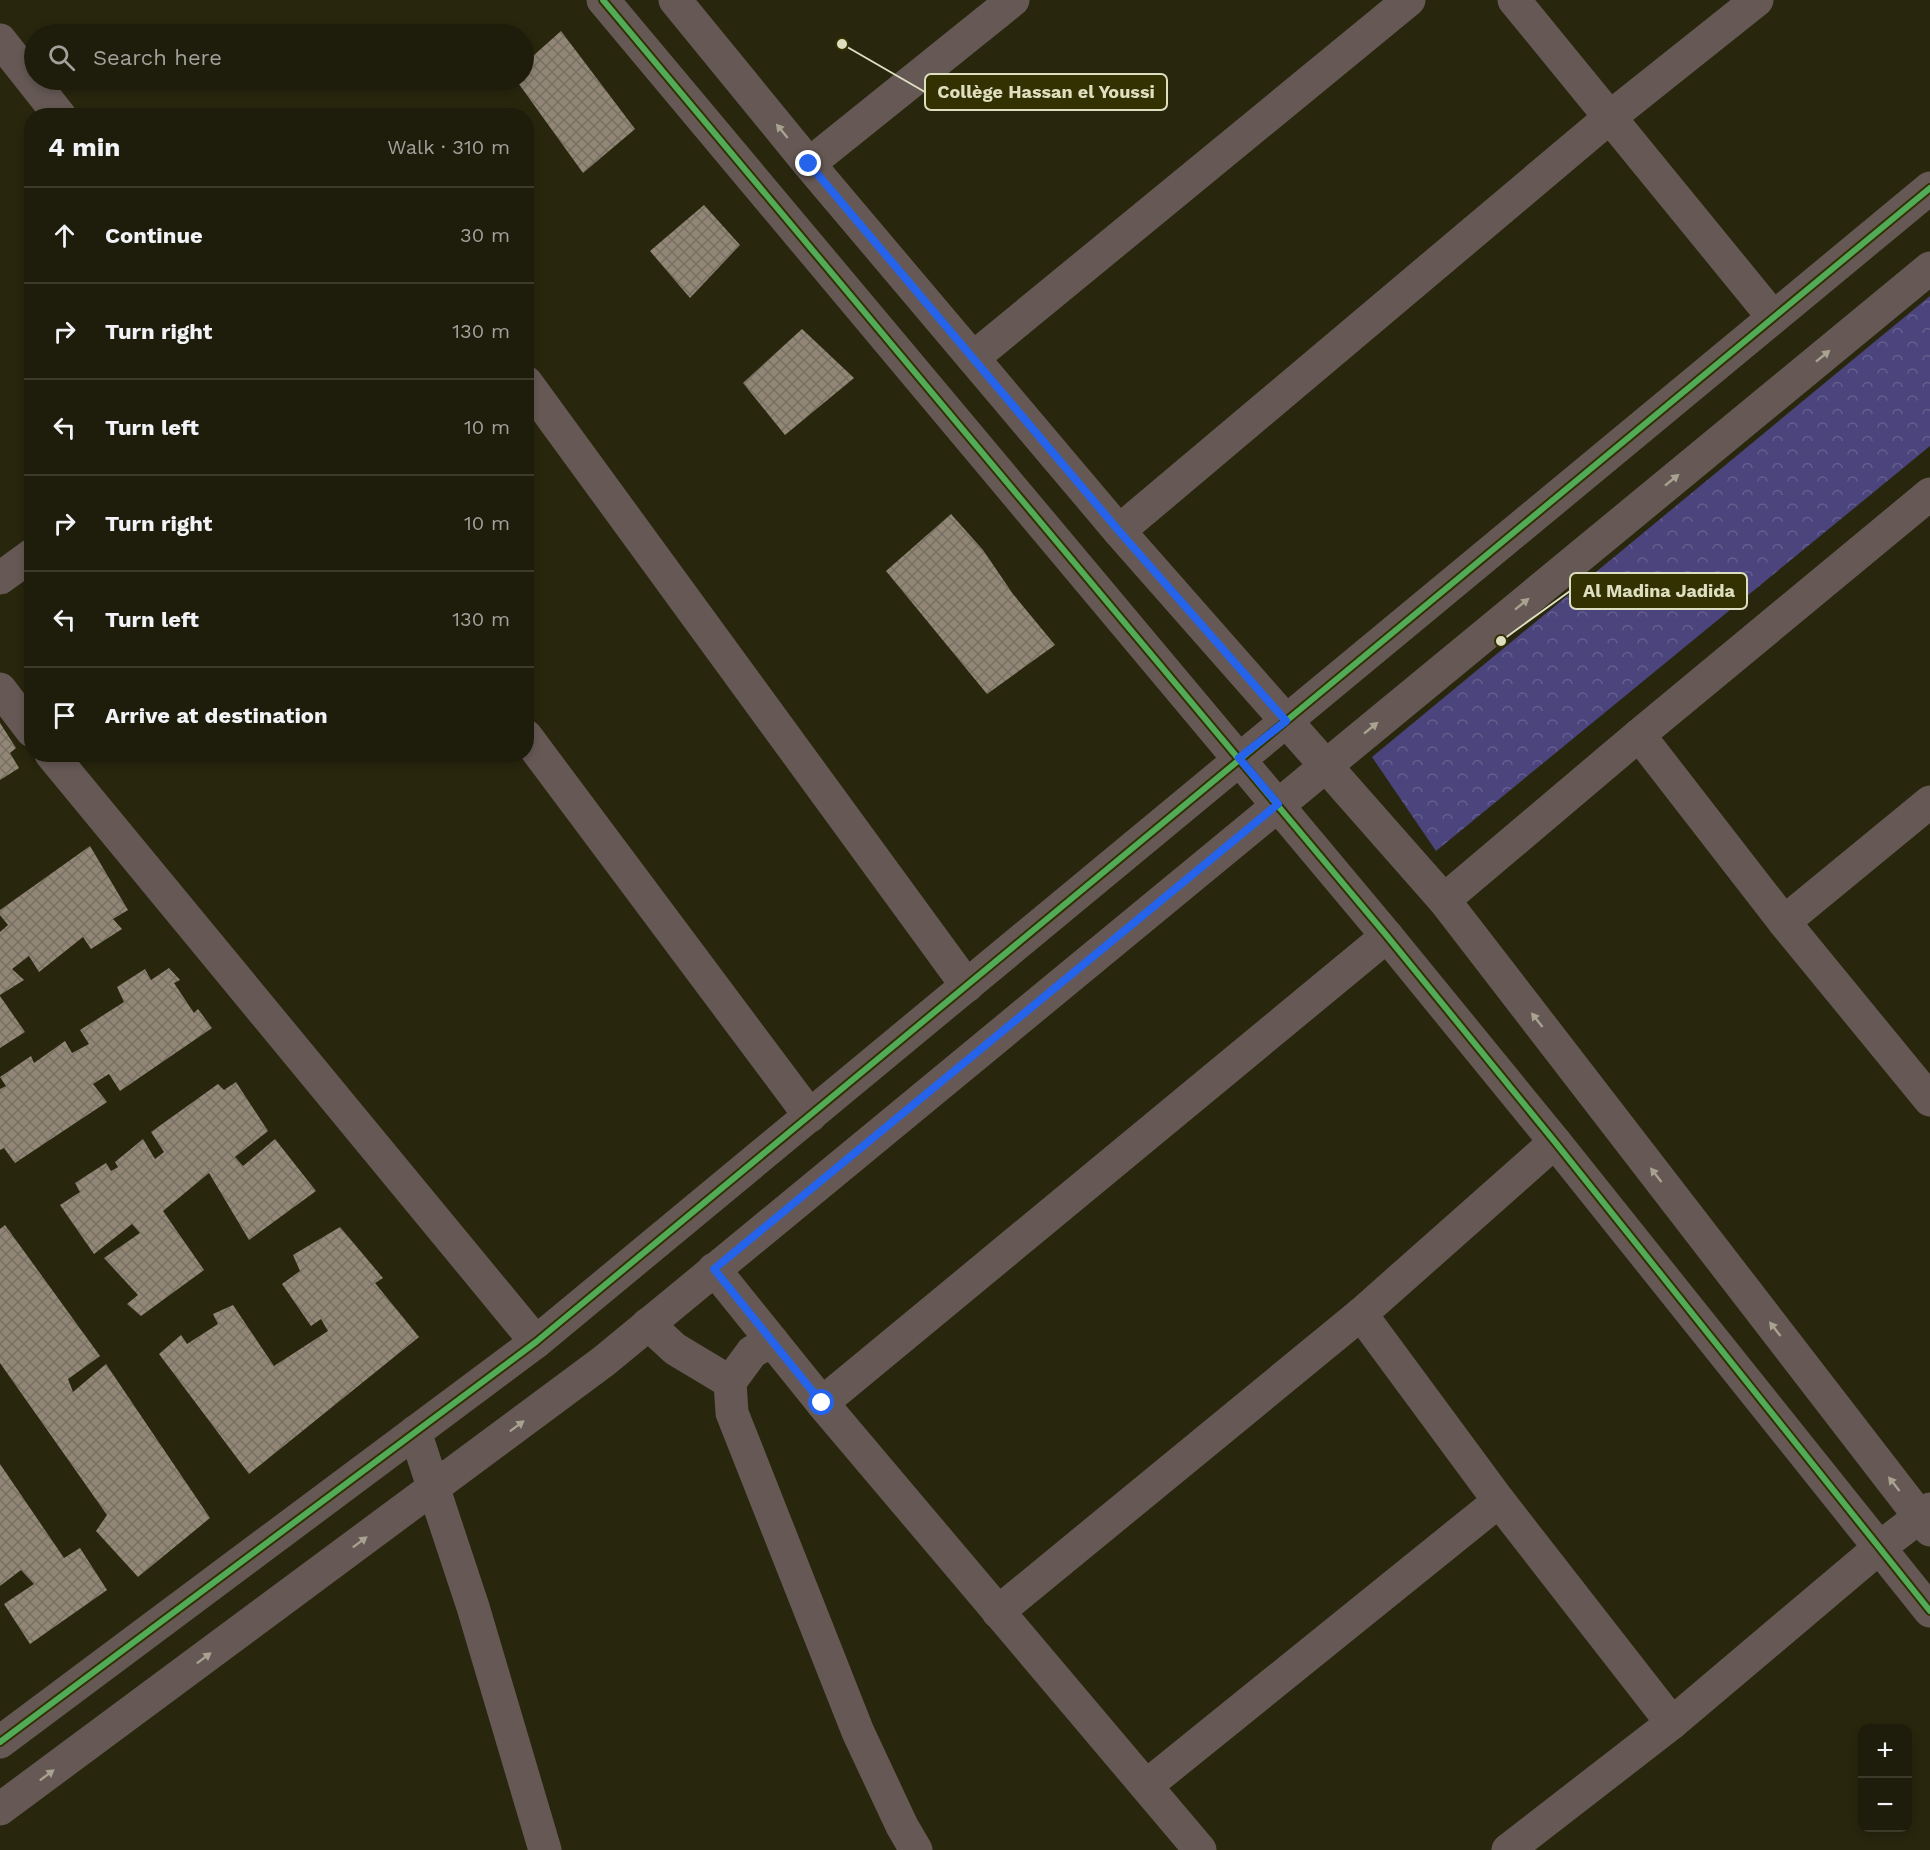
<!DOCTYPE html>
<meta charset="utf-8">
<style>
body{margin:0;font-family:"Work Sans",sans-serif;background:#262513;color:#f1f3f6}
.controls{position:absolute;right:18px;bottom:18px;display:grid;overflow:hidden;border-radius:12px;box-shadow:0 3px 9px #0003}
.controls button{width:54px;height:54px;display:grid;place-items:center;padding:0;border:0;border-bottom:2px solid #3c3a2b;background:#1e1c0a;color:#f1f3f6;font:30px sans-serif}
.stop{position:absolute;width:18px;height:18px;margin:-14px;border:4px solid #2563eb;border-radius:50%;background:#fff}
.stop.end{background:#2563eb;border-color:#fff;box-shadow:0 2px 6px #0008}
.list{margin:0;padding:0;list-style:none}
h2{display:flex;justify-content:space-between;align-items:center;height:78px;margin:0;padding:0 24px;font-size:26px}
h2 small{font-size:20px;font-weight:400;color:#a1a19c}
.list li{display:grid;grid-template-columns:39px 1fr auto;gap:18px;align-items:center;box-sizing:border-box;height:96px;padding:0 24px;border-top:2px solid #3c3a2b}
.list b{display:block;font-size:22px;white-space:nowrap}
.list em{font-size:20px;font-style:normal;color:#a1a19c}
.icon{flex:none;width:33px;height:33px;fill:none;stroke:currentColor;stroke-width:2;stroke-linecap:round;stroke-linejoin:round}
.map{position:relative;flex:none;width:1930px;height:1850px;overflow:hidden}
.search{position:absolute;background:#1e1c0a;box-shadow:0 3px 9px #0003;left:24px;top:24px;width:510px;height:66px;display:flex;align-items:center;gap:15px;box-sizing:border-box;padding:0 21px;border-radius:33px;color:#a1a19c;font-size:22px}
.panel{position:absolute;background:#1e1c0a;box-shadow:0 3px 9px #0003;left:24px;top:108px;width:510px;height:654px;border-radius:24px}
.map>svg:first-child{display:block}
</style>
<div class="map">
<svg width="1930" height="1850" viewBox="0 0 1930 1850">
<defs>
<pattern id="forest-crowns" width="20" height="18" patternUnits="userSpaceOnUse" patternTransform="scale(1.5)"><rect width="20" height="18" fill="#4b447d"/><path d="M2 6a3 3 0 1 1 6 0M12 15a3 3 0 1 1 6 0" fill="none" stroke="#645f8e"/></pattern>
<pattern id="building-cross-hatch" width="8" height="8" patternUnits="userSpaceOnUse" patternTransform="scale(1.5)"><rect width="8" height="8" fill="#928777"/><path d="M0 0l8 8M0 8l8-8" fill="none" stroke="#766f62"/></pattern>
</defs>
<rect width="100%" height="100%" fill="#28260d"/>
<polygon fill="url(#forest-crowns)" points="1930,296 1930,446 1436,851 1372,757"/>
<g fill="url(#building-cross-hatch)">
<polygon points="561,31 635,129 583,173 516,80 524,80 524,64"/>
<polygon points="704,205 740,245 690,298 650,251"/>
<polygon points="802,329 854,378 785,435 743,383"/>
<polygon points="951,514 983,550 1013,594 1055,645 987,694 886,571"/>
<polygon points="0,723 16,748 10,753 19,768 0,780"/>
<polygon points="90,846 128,910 113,919 122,929 91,949 83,937 39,972 29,956 12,969 24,980 0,995 0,932 8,925 0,915 0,910"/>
<polygon points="169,968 180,980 174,983 194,1013 198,1009 212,1028 120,1091 109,1074 93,1084 107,1102 15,1163 4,1148 0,1150 0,1089 6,1086 0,1077 31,1056 34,1063 65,1041 72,1053 89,1044 80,1030 124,1002 117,987 145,969 151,980"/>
<polygon points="0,996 25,1032 0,1048"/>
<polygon points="236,1082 268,1131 235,1157 243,1166 275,1139 316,1191 249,1240 209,1173 163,1211 204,1270 141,1316 127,1304 138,1295 104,1258 140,1233 132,1224 94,1254 60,1205 80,1192 75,1183 106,1163 111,1171 118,1167 115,1162 143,1139 155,1159 164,1152 151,1132 218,1084 224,1090"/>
<polygon points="5,1225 100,1356 68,1379 73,1392 106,1364 210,1518 138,1577 96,1531 107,1515 0,1363 0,1229"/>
<polygon points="340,1227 383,1278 375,1283 419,1337 249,1474 159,1354 181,1335 187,1344 218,1324 213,1314 233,1305 274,1366 328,1331 321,1319 311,1326 282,1284 300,1271 293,1255"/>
<polygon points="0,1464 64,1558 80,1548 107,1590 30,1644 4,1604 34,1584 21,1570 0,1586"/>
</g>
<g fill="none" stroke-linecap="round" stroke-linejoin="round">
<g stroke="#665955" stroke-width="33">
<polyline points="1514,0 1773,317"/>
<polyline points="0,40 60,116"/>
<polyline points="809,164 1013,0"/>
<polyline points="973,358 1409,0"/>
<polyline points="526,382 967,986"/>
<polyline points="1119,531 1609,118 1757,0"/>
<polyline points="0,578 32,555"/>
<polyline points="0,689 32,731"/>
<polyline points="1639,735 1784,922 1930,1100"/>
<polyline points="526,736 810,1116"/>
<polyline points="51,754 536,1342"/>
<polyline points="1444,900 1639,735 1930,494"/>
<polyline points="1784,922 1930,802"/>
<polyline points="714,1269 822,1403 1200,1850"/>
<polyline points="1361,1314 1499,1501 1672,1723"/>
<polyline points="648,1324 675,1349 730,1382"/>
<polyline points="772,1341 752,1352 730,1382 732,1413 858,1732 902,1826 916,1850"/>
<polyline points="822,1403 1387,936"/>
<polyline points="415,1432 473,1607 545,1850"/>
<polyline points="998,1612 1361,1314 1555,1142"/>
<polyline points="0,1742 536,1342 1930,188"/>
<polyline points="1146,1786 1499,1501"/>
<polyline points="0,1809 604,1361 1930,268"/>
<polyline points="1508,1850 1672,1723 1879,1548 1930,1509"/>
</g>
<g stroke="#665955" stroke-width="33">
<polyline points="603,0 1387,936 1555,1142 1930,1611"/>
<polyline points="675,0 809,164 1119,531 1444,900 1930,1530"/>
</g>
<g stroke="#333102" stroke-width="10">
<g id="cycleway">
<polyline points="603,0 1387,936 1555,1142 1930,1611"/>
<polyline points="0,1742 536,1342 1930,188"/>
</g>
</g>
<use href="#cycleway" stroke="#51ab58" stroke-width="6"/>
</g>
<defs><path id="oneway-solid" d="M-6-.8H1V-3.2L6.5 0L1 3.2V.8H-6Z" transform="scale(1.5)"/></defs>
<g fill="#a8a290">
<use href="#oneway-solid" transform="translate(782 131) rotate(-129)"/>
<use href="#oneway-solid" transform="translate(1823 356) rotate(-39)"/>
<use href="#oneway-solid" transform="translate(1672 480) rotate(-39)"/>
<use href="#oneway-solid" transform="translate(1522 604) rotate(-39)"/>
<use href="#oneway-solid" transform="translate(1371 728) rotate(-39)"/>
<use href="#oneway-solid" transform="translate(1537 1020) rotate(-128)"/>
<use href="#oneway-solid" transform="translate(1656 1175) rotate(-128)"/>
<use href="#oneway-solid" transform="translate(1775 1329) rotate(-128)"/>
<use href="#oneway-solid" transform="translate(517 1426) rotate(-37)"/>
<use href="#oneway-solid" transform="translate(1894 1484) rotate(-128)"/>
<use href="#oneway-solid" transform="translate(360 1542) rotate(-37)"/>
<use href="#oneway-solid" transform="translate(204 1658) rotate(-37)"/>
<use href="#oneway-solid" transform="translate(47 1775) rotate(-37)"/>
</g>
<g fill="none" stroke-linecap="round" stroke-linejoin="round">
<polyline stroke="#2563eb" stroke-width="8" points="809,164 1119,531 1286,721 1239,758 1278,804 714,1269 822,1403"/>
</g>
<path fill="none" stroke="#dedec0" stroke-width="2" d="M842 44L925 92M1501 641L1570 591"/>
<g fill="#dedec0" stroke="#333102" stroke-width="2">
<circle cx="842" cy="44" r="6"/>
<circle cx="1501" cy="641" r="6"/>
</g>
<g fill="#333102" stroke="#dedec0" stroke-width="2">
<rect x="925" y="74" width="242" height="36" rx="6"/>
<rect x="1570" y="573" width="177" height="36" rx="6"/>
</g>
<g font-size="18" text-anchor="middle" font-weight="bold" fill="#dedec0">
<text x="1046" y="98">Collège Hassan el Youssi</text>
<text x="1659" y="597">Al Madina Jadida</text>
</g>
</svg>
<div class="controls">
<button>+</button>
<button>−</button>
</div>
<div class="stop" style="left:822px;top:1403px"></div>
<div class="stop end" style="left:809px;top:164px"></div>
<div class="search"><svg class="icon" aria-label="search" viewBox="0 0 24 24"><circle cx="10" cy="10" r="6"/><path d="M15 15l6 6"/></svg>Search here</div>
<section class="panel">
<h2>4 min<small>Walk · 310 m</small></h2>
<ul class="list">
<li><svg class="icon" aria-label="ahead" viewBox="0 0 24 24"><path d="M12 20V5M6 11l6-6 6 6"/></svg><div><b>Continue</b></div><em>30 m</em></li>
<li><svg class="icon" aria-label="right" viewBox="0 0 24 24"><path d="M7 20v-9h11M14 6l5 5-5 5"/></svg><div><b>Turn right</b></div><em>130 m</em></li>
<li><svg class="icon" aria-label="left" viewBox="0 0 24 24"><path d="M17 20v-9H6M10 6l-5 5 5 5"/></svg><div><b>Turn left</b></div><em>10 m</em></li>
<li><svg class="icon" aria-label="right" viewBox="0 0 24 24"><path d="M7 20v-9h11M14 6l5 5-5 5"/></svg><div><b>Turn right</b></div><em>10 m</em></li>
<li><svg class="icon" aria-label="left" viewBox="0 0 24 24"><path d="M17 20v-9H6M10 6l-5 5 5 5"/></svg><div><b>Turn left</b></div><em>130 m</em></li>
<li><svg class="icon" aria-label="arrive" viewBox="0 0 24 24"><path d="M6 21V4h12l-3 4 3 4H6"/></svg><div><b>Arrive at destination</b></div></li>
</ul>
</section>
</div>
